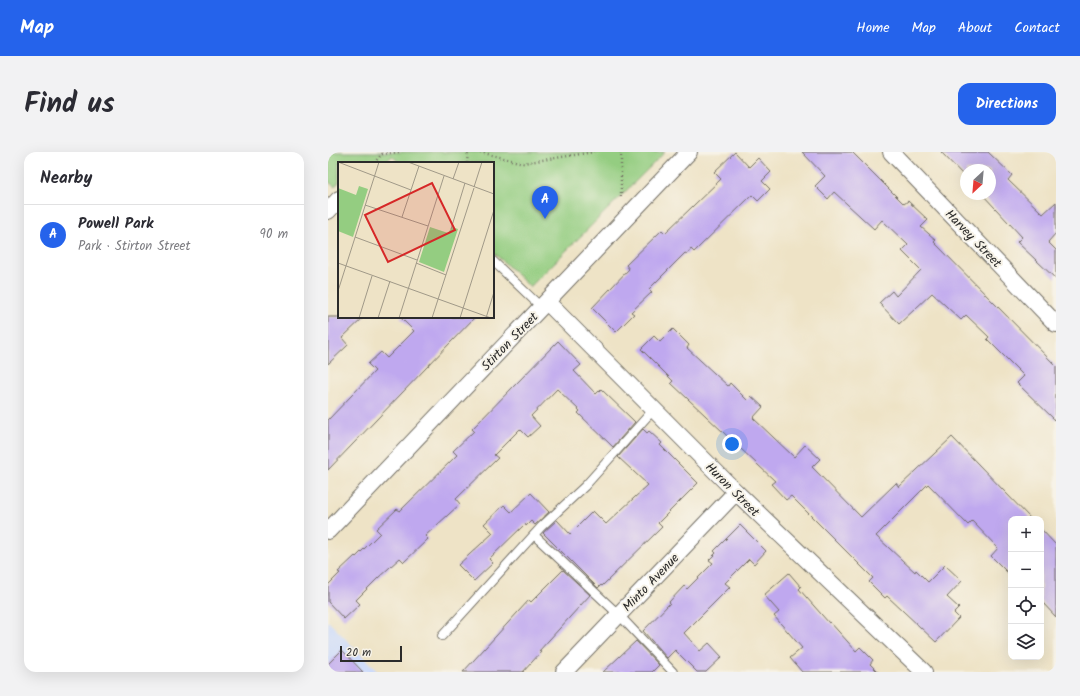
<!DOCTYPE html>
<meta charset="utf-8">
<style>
body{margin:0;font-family:Kalam,sans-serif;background:#f2f2f3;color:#2b2b33}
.controls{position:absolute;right:12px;bottom:12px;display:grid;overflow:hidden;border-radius:8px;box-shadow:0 4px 16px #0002}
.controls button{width:36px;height:36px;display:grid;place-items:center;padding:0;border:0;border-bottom:1px solid #e1e1e2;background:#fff;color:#2b2b33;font:20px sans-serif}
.compass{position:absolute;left:632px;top:12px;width:36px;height:36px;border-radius:50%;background:#fff;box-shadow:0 4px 16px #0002;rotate:206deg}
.scale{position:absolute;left:12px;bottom:10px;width:62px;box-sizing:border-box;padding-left:4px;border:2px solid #2b2b2b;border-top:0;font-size:11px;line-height:14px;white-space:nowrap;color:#2b2b2b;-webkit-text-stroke:3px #f7f3e8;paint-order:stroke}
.you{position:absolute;left:404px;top:292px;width:14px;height:14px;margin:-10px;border:3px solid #fff;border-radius:50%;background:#1a73e8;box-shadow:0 0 0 6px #1a73e833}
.badge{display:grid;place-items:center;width:26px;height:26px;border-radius:50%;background:#2563eb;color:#fff;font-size:13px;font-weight:700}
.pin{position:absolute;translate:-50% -33px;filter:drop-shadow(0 1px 2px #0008)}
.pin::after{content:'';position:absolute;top:21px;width:14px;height:12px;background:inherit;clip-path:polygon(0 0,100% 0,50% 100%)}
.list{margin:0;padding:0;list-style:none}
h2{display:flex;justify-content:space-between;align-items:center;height:52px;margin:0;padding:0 16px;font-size:17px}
h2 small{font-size:13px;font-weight:400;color:#7c7c81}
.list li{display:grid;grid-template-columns:26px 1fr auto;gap:12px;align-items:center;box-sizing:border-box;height:60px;padding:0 16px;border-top:1px solid #e1e1e2}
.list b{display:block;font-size:15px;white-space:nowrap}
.list p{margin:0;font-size:13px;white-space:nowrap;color:#7c7c81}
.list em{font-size:13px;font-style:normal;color:#7c7c81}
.icon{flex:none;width:22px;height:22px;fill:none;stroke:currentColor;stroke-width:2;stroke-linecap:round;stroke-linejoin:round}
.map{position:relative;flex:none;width:728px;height:520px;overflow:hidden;border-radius:12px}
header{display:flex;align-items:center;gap:24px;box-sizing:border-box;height:56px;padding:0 20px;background:#2563eb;color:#fff}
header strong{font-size:19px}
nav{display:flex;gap:22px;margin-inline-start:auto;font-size:14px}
.intro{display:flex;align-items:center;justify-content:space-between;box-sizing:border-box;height:96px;padding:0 24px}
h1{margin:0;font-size:28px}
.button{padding:10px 18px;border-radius:12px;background:#2563eb;color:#fff;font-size:14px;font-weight:700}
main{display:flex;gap:24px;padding:0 24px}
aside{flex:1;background:#fff;border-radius:12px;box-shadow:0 4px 16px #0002}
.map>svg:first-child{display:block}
</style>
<header>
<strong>Map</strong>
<nav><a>Home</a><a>Map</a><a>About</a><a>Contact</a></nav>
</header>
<div class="intro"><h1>Find us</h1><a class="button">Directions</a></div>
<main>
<aside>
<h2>Nearby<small></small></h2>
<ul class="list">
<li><span class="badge">A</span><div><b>Powell Park</b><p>Park · Stirton Street</p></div><em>90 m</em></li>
</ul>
</aside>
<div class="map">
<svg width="728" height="520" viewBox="0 0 728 520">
<rect width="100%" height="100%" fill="#f7f3e8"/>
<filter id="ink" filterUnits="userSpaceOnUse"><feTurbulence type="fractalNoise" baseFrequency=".025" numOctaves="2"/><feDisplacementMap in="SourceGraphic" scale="8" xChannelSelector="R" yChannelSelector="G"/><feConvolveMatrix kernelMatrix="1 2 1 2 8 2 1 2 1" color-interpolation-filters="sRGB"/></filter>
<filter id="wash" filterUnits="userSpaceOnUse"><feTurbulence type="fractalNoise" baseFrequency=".012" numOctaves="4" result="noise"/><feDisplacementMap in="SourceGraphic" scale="16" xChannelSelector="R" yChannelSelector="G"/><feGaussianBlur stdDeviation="0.9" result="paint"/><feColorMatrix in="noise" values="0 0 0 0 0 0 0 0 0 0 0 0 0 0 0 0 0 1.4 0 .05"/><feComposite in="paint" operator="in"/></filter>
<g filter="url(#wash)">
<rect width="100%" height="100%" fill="#eee3c6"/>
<polygon fill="#cddbfa" points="0,469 50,520 0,520"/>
<polygon fill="#94cd81" stroke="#607c56" points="0,0 337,0 202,135 165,100 165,11 72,11 64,4 57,11 11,11 11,30 7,35 0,29"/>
<g id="blocks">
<g fill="#bfa8ef">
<polygon points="407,0 421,15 430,6 443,20 434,29 442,37 430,49 424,43 366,100 363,97 359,102 357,101 321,137 324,140 303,160 306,162 288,180 264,156 301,117 298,113 334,78 337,81 393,27 386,20"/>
<polygon points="474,0 524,0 576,52 580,49 600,68 593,75 608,88 606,90 728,214 728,269 689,231 696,224 659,187 661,185 638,163 633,168 604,141 571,172 551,151 564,139 568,144 593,118 574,99 580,93 554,68 546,77 506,40 500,47 487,34 497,24"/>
<polygon points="613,0 660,0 684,23 680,28 715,62 728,50 728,81 720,90 728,98 728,127 689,90 694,85 654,42 662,42 662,18 638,18 638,26"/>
<polygon points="0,165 36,165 14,186 20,193 0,212"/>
<polygon points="72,165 147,165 0,318 0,268 47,219 40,212 53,200 59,206 86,179"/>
<polygon points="345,177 361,193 359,196 400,234 402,231 419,248 423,244 435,255 425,266 466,305 477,293 492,307 484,315 533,365 568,331 571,335 624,285 703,367 683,367 683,424 663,404 670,396 644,369 640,373 600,332 548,384 587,420 588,418 600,430 617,413 634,429 619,445 631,456 626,461 631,466 608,490 559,444 557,446 541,430 545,426 463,344 458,348 443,332 447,329 343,231 345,229 313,197 326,184 332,190"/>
<polygon points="230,189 253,213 246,219 268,242 273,237 307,270 285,295 250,261 252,259 229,237 203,264 212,274 200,285 192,277 166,303 170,306 128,347 132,352 97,384 100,387 76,410 72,406 51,425 28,448 32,452 16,467 0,450 0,433 12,421 10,420 27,404 28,405 52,381 48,377 69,357 72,359 129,303 125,299 146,279 144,277"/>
<polygon points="315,277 319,281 321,279 334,291 332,293 370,331 330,371 334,375 274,434 273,433 270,436 215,381 229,368 242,382 265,359 278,372 320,333 290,305"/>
<polygon points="203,341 221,360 207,373 203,369 198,374 197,372 161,407 165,411 146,429 130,413 165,381 156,372 176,353 183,360"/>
<polygon points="412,373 438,399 426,412 421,407 397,431 402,435 356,481 372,499 381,491 394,505 378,520 369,520 347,498 339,506 315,479 342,451 341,450 356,434 359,437 385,411 381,408 388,401 386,399"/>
<polygon points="713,377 728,393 728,465 713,449"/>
<polygon points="235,418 262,443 211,499 213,500 195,520 135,520 201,448 203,450"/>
<polygon points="461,421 473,435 471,437 501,471 502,470 528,499 532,495 545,508 542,512 550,520 474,520 462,506 474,496 446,464 451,460 436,443"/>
<polygon points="308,489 331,513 324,520 275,520"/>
<polygon points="14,498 35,520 0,520 0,512"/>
</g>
</g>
</g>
<g filter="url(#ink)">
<use href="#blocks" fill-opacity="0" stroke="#6f6b61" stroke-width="1"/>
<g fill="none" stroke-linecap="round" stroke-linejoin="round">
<g stroke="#6f6b61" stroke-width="10">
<g id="lane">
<polyline points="165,109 213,155"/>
<polyline points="206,383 291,463 345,520"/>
<polyline points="114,484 213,375 257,334 326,257"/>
</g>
</g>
<g stroke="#6f6b61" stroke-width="18">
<g id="street">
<polyline points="563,0 728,172"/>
<polyline points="0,59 11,47"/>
<polyline points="219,150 408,340 596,520"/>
<polyline points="0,379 361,0"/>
<polyline points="236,520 408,340"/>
</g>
</g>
<g stroke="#6f6b61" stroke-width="2.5" stroke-dasharray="1 3" stroke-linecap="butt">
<polyline points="152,0 195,11 266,0"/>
<polyline points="46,11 54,2 72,0"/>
<polyline points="139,11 140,0"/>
<polyline points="293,45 293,0"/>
</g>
<use href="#lane" stroke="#fff" stroke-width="8"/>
<use href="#street" stroke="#fff" stroke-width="16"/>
</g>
</g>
<g text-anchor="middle" stroke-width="4" stroke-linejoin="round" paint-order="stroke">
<g font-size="13" fill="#2b2b2b" stroke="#f7f3e8">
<text transform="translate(646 86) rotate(46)" y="5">Harvey Street</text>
<text transform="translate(181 189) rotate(-46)" y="5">Stirton Street</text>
<text transform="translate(405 337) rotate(45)" y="5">Huron Street</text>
<text transform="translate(322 430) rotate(-46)" y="5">Minto Avenue</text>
</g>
</g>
<g transform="translate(10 10)">
<rect width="156" height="156" fill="#eee3c6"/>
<path d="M21,24L30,27L15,75L0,69V26L18,33ZM92,65L110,71L114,65L120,67L106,110L81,100Z" fill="#94cd81"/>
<path fill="none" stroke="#a09988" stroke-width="1" d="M0,0L73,28M70,0L156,32M115,17L121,0M136,25L144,0M27,43L90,64M64,55L81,4M113,67L127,21M17,75L79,98M0,101L153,156M78,101L108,113M0,129L41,0M21,156L34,114M40,156L52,119M61,156L106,14M94,156L136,26M122,156L156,48M148,156L156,130"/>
<path fill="#d62828" fill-opacity="0.15" stroke="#d62828" stroke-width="2" d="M94,21L117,68L50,100L27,53Z"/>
<rect width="156" height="156" fill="none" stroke="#2b2b2b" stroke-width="2"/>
</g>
</svg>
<div class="controls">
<button>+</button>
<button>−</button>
<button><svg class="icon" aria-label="locate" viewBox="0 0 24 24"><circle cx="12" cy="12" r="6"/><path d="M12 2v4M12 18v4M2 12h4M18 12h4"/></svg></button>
<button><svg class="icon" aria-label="layers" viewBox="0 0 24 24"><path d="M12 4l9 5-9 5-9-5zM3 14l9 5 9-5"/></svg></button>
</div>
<svg class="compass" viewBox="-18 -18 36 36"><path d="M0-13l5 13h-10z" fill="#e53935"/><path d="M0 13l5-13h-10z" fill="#7c7c81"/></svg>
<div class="scale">20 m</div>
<div class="you"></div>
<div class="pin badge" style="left:217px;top:67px">A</div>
</div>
</main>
